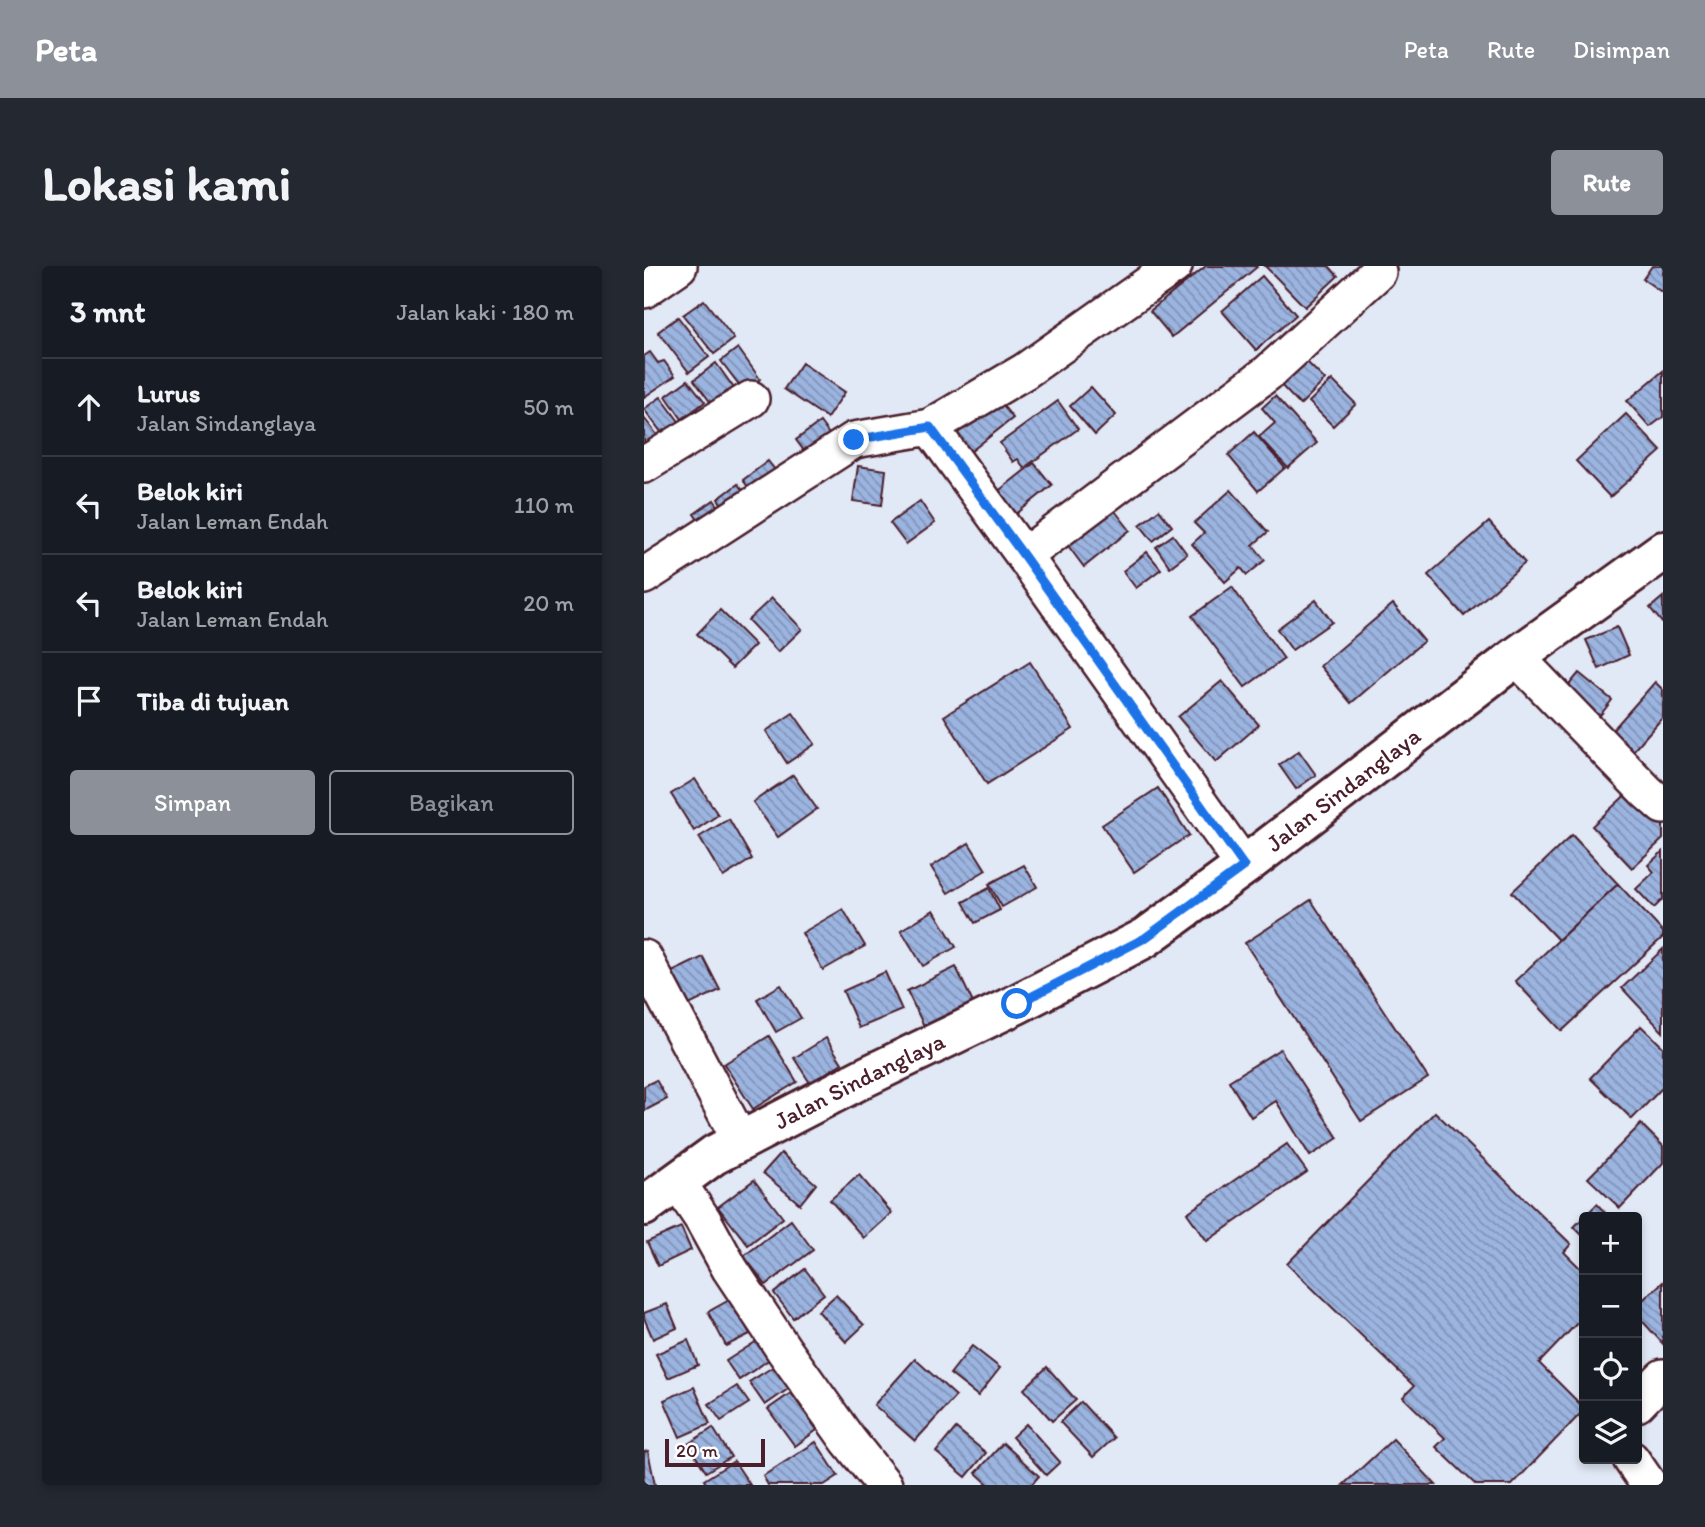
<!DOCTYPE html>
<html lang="id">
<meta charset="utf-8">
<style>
body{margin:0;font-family:Itim,sans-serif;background:#242831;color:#f1f3f6}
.controls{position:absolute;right:21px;bottom:21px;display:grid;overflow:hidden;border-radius:7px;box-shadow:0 4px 10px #0003}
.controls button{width:63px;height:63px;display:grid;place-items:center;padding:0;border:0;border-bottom:2px solid #363941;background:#171b24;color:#f1f3f6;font:35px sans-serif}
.scale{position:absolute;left:21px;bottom:18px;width:100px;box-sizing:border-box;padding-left:7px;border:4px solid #4a1f2b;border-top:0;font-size:19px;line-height:24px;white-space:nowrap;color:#4a1f2b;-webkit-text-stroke:5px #fff;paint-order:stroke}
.stop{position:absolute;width:21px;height:21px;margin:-16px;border:5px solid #1a73e8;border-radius:50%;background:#fff}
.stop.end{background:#1a73e8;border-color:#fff;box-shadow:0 2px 7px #0008}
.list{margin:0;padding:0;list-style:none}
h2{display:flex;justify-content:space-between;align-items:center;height:91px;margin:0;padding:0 28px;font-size:30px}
h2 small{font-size:23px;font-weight:400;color:#9ea1a6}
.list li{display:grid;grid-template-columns:46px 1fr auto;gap:21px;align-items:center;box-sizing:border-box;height:98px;padding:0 28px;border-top:2px solid #363941}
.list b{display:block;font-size:26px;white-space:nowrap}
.list p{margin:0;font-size:23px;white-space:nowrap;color:#9ea1a6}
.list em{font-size:23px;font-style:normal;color:#9ea1a6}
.actions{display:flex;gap:14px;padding:21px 28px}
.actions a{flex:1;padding:16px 0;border:2px solid #8c9099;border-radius:7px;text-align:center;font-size:24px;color:#8c9099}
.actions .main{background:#8c9099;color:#fff}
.icon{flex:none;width:38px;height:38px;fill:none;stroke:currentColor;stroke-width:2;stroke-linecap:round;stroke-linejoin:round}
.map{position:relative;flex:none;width:1019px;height:1219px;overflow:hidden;border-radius:7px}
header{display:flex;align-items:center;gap:42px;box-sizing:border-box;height:98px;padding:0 35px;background:#8c9099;color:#fff}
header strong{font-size:33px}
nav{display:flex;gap:38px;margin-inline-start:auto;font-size:24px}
.intro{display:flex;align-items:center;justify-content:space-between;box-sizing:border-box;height:168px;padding:0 42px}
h1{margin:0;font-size:49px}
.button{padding:18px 32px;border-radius:7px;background:#8c9099;color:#fff;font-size:24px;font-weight:700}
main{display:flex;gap:42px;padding:0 42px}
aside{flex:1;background:#171b24;border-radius:7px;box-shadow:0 4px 10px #0003}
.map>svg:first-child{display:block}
</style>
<header>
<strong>Peta</strong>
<nav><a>Peta</a><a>Rute</a><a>Disimpan</a></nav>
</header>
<div class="intro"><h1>Lokasi kami</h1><a class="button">Rute</a></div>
<main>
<aside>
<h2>3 mnt<small>Jalan kaki · 180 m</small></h2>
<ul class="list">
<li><svg class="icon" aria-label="ahead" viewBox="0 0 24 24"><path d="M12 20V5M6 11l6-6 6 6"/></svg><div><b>Lurus</b><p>Jalan Sindanglaya</p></div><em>50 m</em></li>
<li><svg class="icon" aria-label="left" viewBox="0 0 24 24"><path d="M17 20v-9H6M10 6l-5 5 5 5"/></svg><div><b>Belok kiri</b><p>Jalan Leman Endah</p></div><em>110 m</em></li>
<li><svg class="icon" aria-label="left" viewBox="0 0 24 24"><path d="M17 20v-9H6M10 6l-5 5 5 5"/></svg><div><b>Belok kiri</b><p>Jalan Leman Endah</p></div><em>20 m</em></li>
<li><svg class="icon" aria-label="arrive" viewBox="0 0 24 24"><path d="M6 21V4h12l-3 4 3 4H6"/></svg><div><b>Tiba di tujuan</b></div></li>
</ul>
<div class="actions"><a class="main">Simpan</a><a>Bagikan</a></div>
</aside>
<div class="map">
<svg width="1019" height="1219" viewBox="0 0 1019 1219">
<defs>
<pattern id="building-back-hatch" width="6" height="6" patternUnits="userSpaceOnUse" patternTransform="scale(1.75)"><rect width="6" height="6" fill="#9bb4e0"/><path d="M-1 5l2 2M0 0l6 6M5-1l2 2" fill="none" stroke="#8092b6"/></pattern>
</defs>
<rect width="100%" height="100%" fill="#e1e8f6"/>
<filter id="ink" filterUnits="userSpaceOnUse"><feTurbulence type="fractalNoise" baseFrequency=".0143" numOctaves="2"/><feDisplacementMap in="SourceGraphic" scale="14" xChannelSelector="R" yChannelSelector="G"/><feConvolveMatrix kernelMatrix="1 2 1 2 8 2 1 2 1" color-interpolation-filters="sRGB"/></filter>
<g filter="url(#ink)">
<g fill="url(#building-back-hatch)" stroke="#4a1f2b" stroke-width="2">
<polygon points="562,0 612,0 613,1 528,71 506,45"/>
<polygon points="621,0 685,0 694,10 661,41"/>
<polygon points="1008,0 1019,0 1019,27 999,13"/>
<polygon points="618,10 652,49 612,84 578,45"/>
<polygon points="60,34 90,73 70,88 39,49"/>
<polygon points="34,51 65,91 45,106 14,66"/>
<polygon points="94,82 116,113 100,125 77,95"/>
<polygon points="6,86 14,97 20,95 31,110 0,131 0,90"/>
<polygon points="659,92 681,114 656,139 634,116"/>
<polygon points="72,97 92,125 70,141 50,114"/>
<polygon points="158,97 201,126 183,152 140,123"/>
<polygon points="1019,105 1019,151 1006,161 983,135"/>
<polygon points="44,114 61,136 38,153 22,130"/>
<polygon points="688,114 712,138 689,160 665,136"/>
<polygon points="447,121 472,149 451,169 426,140"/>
<polygon points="351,130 369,152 326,186 308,163"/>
<polygon points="631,130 673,177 644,202 615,171 631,157 618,142"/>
<polygon points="17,131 39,161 23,174 0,143"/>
<polygon points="414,135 434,163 380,202 374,193 369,196 356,177"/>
<polygon points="982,148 1017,185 966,231 932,195"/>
<polygon points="0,152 18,175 0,189"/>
<polygon points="176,156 193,179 169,197 152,174"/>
<polygon points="610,166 641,202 614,225 584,189"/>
<polygon points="124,195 140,215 114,235 99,214"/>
<polygon points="390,197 408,219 360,258 342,235"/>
<polygon points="214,200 242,204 238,239 209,235"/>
<polygon points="94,218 107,236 87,251 74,233"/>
<polygon points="587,224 624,266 609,279 621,294 603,309 597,302 581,316 548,278 560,267 550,257"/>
<polygon points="70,234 83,252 63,267 50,248"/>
<polygon points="276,235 291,257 262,278 246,257"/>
<polygon points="467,240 486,264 440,301 422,277"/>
<polygon points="515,244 528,260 509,275 496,259"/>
<polygon points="845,256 881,297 820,350 784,309"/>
<polygon points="529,269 543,288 526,301 512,281"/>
<polygon points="503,286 517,303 492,322 479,305"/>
<polygon points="588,321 640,393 601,421 548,350"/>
<polygon points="1019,331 1019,358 1006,342"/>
<polygon points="128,332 158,363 134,386 104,354"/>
<polygon points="672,334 688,356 648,384 633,363"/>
<polygon points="749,338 780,375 707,437 676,400"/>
<polygon points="76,344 111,379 88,402 53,368"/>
<polygon points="973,361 985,389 955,403 942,374"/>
<polygon points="386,396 429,463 343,518 300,450"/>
<polygon points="935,407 968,434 954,452 920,425"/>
<polygon points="578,415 615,459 572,496 534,451"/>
<polygon points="1011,416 1019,424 1019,451 988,486 966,467"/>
<polygon points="149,447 171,478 143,497 122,465"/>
<polygon points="655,485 672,509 652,523 635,499"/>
<polygon points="149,509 173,543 134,571 109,536"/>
<polygon points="51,513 74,549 50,565 27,528"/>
<polygon points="514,522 545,569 490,606 458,559"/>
<polygon points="988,523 1019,556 1019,573 988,602 948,560"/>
<polygon points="85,553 108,593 79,611 55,571"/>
<polygon points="928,569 974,618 914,674 868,626"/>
<polygon points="325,577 342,604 304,627 287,601"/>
<polygon points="1019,585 1019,633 1010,642 992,623 1010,606 1004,599"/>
<polygon points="380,599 393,621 358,641 345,618"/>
<polygon points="974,618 1019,666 1019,671 918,765 871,715"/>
<polygon points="345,622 356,644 331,657 319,636"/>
<polygon points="667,634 784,812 717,855 601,677"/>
<polygon points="199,643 221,680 179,704 158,667"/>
<polygon points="290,644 312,681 279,700 257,664"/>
<polygon points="1019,683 1019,766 978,722"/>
<polygon points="59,691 76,724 45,739 28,706"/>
<polygon points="312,701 329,737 280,760 263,725"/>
<polygon points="241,706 258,744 215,762 199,725"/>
<polygon points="137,719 157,752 132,766 113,733"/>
<polygon points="997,760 1019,781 1019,821 988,853 946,812"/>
<polygon points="125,770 153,816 109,843 80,798"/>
<polygon points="182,772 198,797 166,817 150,792"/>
<polygon points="636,783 694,872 666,890 632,835 607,851 585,815"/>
<polygon points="12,814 23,833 0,845 0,820"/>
<polygon points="791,846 927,978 920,986 940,1006 940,1050 895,1097 940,1142 940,1144 868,1219 832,1219 792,1181 801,1172 759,1131 770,1120 643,998"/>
<polygon points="997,858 1019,880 1019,897 976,942 944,912"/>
<polygon points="643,878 663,906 563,975 543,947"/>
<polygon points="137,887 172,918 156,938 119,907"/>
<polygon points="215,909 248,947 220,972 186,934"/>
<polygon points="110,914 139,952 104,979 74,941"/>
<polygon points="953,938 965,951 940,951 940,971 930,961"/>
<polygon points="147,954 169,984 122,1019 100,990"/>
<polygon points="37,961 47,984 14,1000 3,976"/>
<polygon points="161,1003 180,1028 149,1052 130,1027"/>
<polygon points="1019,1016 1019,1078 993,1049 993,1039"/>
<polygon points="192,1029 220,1059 202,1076 174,1045"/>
<polygon points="87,1033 106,1068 82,1080 64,1046"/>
<polygon points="23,1038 33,1062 9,1073 0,1052 0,1047"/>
<polygon points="116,1073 129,1091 95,1114 82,1095"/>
<polygon points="44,1074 54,1099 24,1112 12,1088"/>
<polygon points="328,1080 356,1102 334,1130 306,1108"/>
<polygon points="271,1093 312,1130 271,1175 230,1139"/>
<polygon points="132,1099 147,1121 121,1139 105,1116"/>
<polygon points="403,1101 432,1134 408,1155 380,1123"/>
<polygon points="93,1120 105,1137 77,1155 65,1138"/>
<polygon points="50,1121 66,1158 36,1171 20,1134"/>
<polygon points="147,1127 173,1164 151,1180 124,1143"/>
<polygon points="437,1136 470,1172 449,1191 416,1156"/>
<polygon points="382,1158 416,1196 402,1209 368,1171"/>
<polygon points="69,1162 87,1191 62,1206 44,1178"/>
<polygon points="312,1162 342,1187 322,1211 292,1186"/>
<polygon points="749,1173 792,1219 699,1219"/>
<polygon points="172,1176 194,1210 180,1219 124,1219 119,1210"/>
<polygon points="359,1177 395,1210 387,1219 345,1219 332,1207"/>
<polygon points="4,1185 11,1219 0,1219 0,1186"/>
<polygon points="90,1195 106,1219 63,1219 60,1214"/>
</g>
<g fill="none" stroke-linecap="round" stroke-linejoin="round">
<g stroke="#4a1f2b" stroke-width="40">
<g id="minor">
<polyline points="0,24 35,0"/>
<polyline points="286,161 381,105 530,0"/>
<polyline points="0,199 107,133"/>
<polyline points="380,290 625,106 734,6"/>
<polyline points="0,310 210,174 286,161 380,290 600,600"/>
<polyline points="872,391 1003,526 1019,540"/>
<polyline points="0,692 97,876"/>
<polyline points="33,915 59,954 86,1003 140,1084 204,1174 240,1219"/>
<polyline points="993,1138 1019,1111"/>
<polyline points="987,1193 1005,1219"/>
</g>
</g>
<g stroke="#4a1f2b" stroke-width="44">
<g id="tertiary">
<path id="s1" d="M0,940L70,889L219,812L373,738L501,672L600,600L872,391L1019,285"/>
</g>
</g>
<use href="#minor" stroke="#fff" stroke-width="35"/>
<use href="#tertiary" stroke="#fff" stroke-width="38"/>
</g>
</g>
<g fill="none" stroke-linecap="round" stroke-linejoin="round" filter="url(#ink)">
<polyline stroke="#1a73e8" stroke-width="9" points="210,174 286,161 380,290 600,600 501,672 373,738"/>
</g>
<g text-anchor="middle" stroke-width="5" stroke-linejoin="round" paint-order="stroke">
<g font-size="24" fill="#4a1f2b" stroke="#fff">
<text dy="8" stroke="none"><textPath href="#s1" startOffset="817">Jalan Sindanglaya</textPath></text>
<text dy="8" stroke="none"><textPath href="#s1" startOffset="250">Jalan Sindanglaya</textPath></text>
</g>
</g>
</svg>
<div class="controls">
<button>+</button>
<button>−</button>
<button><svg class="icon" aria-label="locate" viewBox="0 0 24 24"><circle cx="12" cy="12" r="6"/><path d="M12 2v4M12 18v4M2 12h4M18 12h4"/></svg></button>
<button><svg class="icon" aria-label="layers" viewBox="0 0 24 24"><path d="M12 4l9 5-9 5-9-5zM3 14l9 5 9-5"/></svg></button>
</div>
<div class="scale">20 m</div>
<div class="stop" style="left:373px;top:738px"></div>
<div class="stop end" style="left:210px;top:174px"></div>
</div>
</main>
